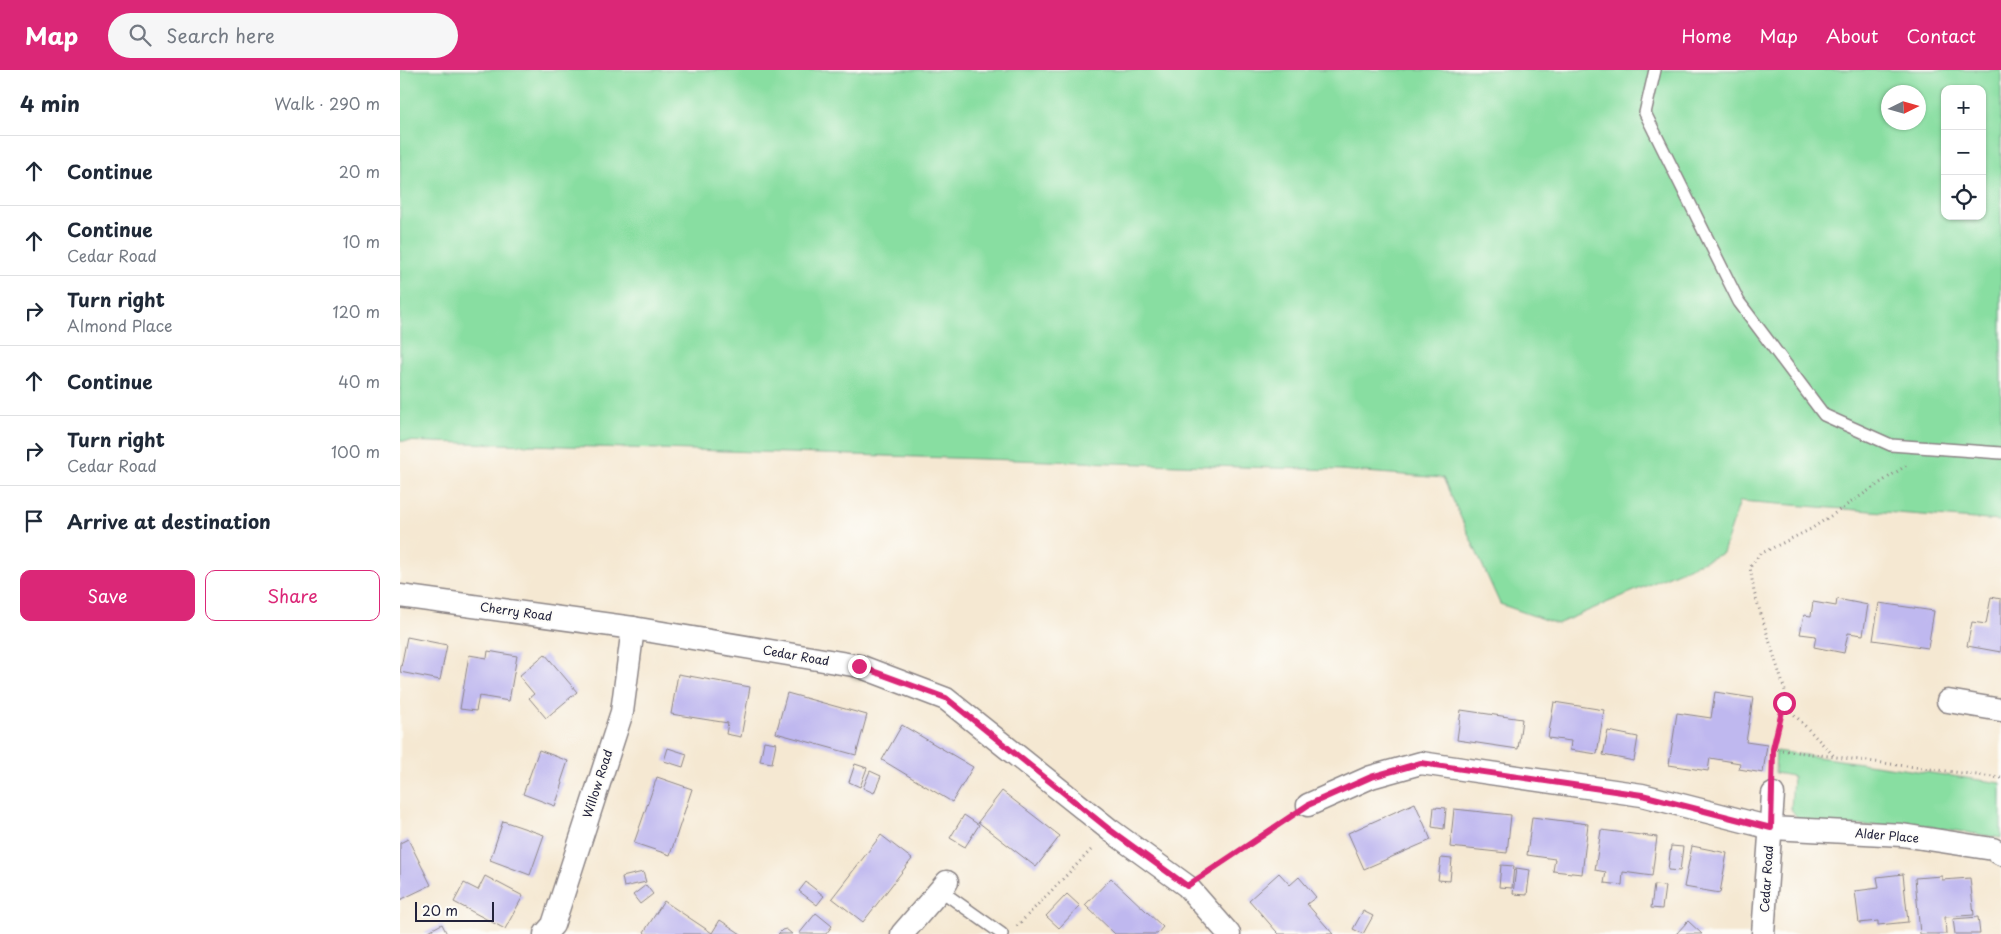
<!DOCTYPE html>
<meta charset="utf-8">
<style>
body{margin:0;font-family:"Playpen Sans",sans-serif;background:#f6f6f7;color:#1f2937}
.controls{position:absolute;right:15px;top:15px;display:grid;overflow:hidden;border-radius:10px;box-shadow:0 1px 4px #0004}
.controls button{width:45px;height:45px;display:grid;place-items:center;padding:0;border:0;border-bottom:1px solid #e0e1e3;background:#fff;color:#1f2937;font:25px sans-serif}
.compass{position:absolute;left:1481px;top:15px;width:45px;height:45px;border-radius:50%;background:#fff;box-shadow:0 1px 4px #0004;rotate:85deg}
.scale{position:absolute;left:15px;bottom:12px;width:79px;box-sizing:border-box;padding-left:5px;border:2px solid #22223b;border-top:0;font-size:14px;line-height:18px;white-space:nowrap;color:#22223b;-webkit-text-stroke:4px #fdfcf7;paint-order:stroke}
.stop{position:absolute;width:15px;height:15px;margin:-11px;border:4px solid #db2777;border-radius:50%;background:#fff}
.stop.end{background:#db2777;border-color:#fff;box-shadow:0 1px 5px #0008}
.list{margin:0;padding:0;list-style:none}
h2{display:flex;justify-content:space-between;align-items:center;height:65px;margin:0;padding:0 20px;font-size:21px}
h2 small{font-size:16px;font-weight:400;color:#747a83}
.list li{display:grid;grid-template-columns:32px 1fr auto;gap:15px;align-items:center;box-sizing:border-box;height:70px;padding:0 20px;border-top:1px solid #e0e1e3}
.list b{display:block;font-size:19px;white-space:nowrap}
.list p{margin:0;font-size:16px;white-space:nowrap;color:#747a83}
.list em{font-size:16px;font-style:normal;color:#747a83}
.actions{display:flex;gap:10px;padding:15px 20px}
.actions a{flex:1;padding:11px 0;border:1px solid #db2777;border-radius:10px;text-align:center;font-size:18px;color:#db2777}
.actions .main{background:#db2777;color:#fff}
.icon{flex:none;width:28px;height:28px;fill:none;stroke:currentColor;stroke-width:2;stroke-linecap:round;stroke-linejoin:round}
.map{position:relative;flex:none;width:1601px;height:864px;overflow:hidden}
header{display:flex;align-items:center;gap:30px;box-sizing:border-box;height:70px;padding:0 25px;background:#db2777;color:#fff}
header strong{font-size:24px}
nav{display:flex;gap:28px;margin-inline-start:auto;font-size:18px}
.search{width:350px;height:45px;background:#f6f6f7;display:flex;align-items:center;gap:12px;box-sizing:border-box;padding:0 18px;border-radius:28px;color:#747a83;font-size:19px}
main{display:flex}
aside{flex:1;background:#fff}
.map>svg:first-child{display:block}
</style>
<header>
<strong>Map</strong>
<div class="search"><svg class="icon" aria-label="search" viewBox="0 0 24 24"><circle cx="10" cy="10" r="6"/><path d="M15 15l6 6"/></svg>Search here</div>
<nav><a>Home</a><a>Map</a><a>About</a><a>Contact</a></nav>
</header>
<main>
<aside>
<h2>4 min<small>Walk · 290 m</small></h2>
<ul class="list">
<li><svg class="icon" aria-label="ahead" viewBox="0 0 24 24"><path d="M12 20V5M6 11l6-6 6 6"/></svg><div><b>Continue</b></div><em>20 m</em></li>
<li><svg class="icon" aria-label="ahead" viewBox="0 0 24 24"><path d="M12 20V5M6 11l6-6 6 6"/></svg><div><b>Continue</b><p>Cedar Road</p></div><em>10 m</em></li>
<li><svg class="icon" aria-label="right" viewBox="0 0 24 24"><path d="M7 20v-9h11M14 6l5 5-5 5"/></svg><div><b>Turn right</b><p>Almond Place</p></div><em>120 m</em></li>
<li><svg class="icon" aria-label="ahead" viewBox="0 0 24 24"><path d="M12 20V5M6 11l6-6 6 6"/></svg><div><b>Continue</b></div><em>40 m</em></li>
<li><svg class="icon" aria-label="right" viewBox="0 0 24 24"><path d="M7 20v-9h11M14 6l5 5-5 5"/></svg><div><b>Turn right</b><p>Cedar Road</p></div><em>100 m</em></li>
<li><svg class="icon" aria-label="arrive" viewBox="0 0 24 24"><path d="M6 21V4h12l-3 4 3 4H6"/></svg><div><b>Arrive at destination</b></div></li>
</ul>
<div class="actions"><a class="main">Save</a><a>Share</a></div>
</aside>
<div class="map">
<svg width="1601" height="864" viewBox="0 0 1601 864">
<rect width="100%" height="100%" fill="#fdfcf7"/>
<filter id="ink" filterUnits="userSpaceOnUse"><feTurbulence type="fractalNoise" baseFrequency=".02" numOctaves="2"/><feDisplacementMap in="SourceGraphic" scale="10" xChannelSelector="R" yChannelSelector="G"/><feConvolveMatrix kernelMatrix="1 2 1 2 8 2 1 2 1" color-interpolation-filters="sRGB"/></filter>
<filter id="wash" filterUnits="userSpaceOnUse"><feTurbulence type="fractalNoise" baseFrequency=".0096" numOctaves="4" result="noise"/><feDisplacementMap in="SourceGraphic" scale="20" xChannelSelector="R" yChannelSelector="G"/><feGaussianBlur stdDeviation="1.12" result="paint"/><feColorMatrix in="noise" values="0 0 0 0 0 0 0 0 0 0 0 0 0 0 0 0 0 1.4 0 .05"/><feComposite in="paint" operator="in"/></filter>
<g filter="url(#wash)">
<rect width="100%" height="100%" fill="#f5e8d2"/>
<g fill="#88dea1" stroke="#55806e" fill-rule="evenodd">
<path d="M0,0H1601V451L1340,431L1323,483L1157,554L1100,534L1043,408L940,400L0,371ZM1545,19H1582V146H1545ZM1488,22H1518V52H1488Z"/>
<polygon points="1376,681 1601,713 1601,768 1520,755 1419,756 1402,754 1391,739 1393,706 1375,703"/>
</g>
<g id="blocks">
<g fill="#bfb8ef">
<polygon points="1591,527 1601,529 1601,582 1567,576 1572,552 1586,554"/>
<polygon points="1437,529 1468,535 1463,565 1448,563 1444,583 1414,577 1416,566 1400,564 1404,545 1411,546 1413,532 1436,536"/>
<polygon points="1479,533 1534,541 1528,578 1473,570"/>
<polygon points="7,567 47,575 40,610 0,602"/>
<polygon points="88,581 117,586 109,631 79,626 76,641 60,639 69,585 87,588"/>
<polygon points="145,584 177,622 146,648 129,628 134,624 119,606"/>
<polygon points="278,604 350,617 341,667 326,664 328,653 271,644"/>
<polygon points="1315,622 1353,628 1346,672 1367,675 1363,703 1339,699 1340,693 1310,688 1308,701 1269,695 1277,643 1311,648"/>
<polygon points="387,623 467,645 456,685 376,663"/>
<polygon points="1154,632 1204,640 1197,684 1170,680 1171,671 1148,668"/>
<polygon points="1061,640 1122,649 1118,679 1057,670"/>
<polygon points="502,655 573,697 552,732 482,690"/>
<polygon points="1208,661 1238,667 1234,691 1203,685"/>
<polygon points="364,671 376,673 372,693 360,691"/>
<polygon points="268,678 287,684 283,697 264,691"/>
<polygon points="139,680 168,691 161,712 163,713 155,736 123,724"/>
<polygon points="455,694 467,698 460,717 449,712"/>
<polygon points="470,701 481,706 474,723 463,718"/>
<polygon points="257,707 292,719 270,785 234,773"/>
<polygon points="602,721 660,766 636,797 578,752"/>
<polygon points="1015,733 1031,770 964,799 948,763"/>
<polygon points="1034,737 1046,738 1044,759 1032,757"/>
<polygon points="1054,739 1111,745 1107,783 1050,777"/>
<polygon points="564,745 579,755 565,777 550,768"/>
<polygon points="1132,747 1188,754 1182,804 1153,801 1155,789 1127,785"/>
<polygon points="103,751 144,765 130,805 90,790"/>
<polygon points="1201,760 1257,767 1252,806 1223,802 1222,815 1204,813 1206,802 1195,800"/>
<polygon points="481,765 512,789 463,852 432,828"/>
<polygon points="8,769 31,815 0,830 0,773"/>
<polygon points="1271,776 1283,777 1280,801 1268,800"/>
<polygon points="1292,776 1327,783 1320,823 1284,817"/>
<polygon points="1041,788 1052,789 1050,811 1038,810"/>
<polygon points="1101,795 1114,796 1112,818 1099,817"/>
<polygon points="1116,798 1130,800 1127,825 1113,824"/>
<polygon points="243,802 246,812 224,817 222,807"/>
<polygon points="879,803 890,815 899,807 916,827 907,834 933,864 879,864 876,861 849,830"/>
<polygon points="1503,804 1508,852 1478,855 1478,851 1459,853 1455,821 1479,818 1477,807"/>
<polygon points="85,806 123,826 105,859 54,832 64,813 78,820"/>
<polygon points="1542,806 1542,810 1570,808 1574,845 1545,847 1546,864 1520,864 1515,808"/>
<polygon points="711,808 763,857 757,864 715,864 685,835"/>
<polygon points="406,812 424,826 417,835 399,821"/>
<polygon points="246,815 253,824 240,834 233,825"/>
<polygon points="1254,815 1265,816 1262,839 1251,838"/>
<polygon points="667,824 680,836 659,858 646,846"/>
<polygon points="264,831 312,863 320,850 341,864 246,864 244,862"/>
<polygon points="963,841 973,846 963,864 953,859"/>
<polygon points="416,843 432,856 426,864 399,864"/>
<polygon points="1578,847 1580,864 1555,864 1553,849"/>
<polygon points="1288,851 1302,864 1276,864"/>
<polygon points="42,854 47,864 23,864"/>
<polygon points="386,859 392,864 378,864 382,860"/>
</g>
</g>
</g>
<g filter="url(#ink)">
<use href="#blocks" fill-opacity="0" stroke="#8c8586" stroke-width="1"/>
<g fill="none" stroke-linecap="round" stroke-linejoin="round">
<g stroke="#8c8586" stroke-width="14">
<g id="lane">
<polyline points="1255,0 1245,43 1339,232 1424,345 1491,375 1601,383"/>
<polyline points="540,820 602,864"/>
</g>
</g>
<g stroke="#8c8586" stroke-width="25">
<g id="street">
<polyline points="0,526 233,558 459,596 546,629 710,760 787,816 829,864"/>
<polyline points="1548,631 1601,640"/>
<polyline points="908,735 971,707 1021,693 1242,725 1371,758 1502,765 1593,779 1601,784"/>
<polyline points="145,864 153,855 222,642 233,558"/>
<polyline points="502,864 547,812"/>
<polyline points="1363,864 1373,724"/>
</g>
</g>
<g stroke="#8c8586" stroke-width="3" stroke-dasharray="1 4" stroke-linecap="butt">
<polyline points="1384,634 1435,687"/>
<polyline points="1373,679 1386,624 1354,522 1350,497 1360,484 1411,459 1507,395"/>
<polyline points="1373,700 1373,679 1601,708"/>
<polyline points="807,803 889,748"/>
<polyline points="617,856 693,778"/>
</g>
<use href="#lane" stroke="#fff" stroke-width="11"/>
<use href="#street" stroke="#fff" stroke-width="22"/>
</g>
</g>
<g fill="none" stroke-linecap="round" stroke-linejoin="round" filter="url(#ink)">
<polyline stroke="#db2777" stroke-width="6" points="459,596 546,628 710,760 787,816 908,735 971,707 1021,693 1242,725 1371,758 1373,679 1384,633"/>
</g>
<g text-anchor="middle" stroke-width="4" stroke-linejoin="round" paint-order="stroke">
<g font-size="12" fill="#22223b" stroke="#fdfcf7">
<text transform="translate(116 542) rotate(8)" y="4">Cherry Road</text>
<text transform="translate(396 586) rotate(10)" y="4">Cedar Road</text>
<text transform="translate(198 714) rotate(-72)" y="4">Willow Road</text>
<text transform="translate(1487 766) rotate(5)" y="4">Alder Place</text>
<text transform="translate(1367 809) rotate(-86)" y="4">Cedar Road</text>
</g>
</g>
</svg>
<div class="controls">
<button>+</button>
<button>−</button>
<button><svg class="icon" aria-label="locate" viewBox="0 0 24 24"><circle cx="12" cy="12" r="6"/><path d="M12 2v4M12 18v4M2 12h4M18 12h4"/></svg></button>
</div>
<svg class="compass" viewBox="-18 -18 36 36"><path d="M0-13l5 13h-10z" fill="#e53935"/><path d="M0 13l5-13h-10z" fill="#747a83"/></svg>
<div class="scale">20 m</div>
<div class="stop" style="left:1384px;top:633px"></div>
<div class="stop end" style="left:459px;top:596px"></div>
</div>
</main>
